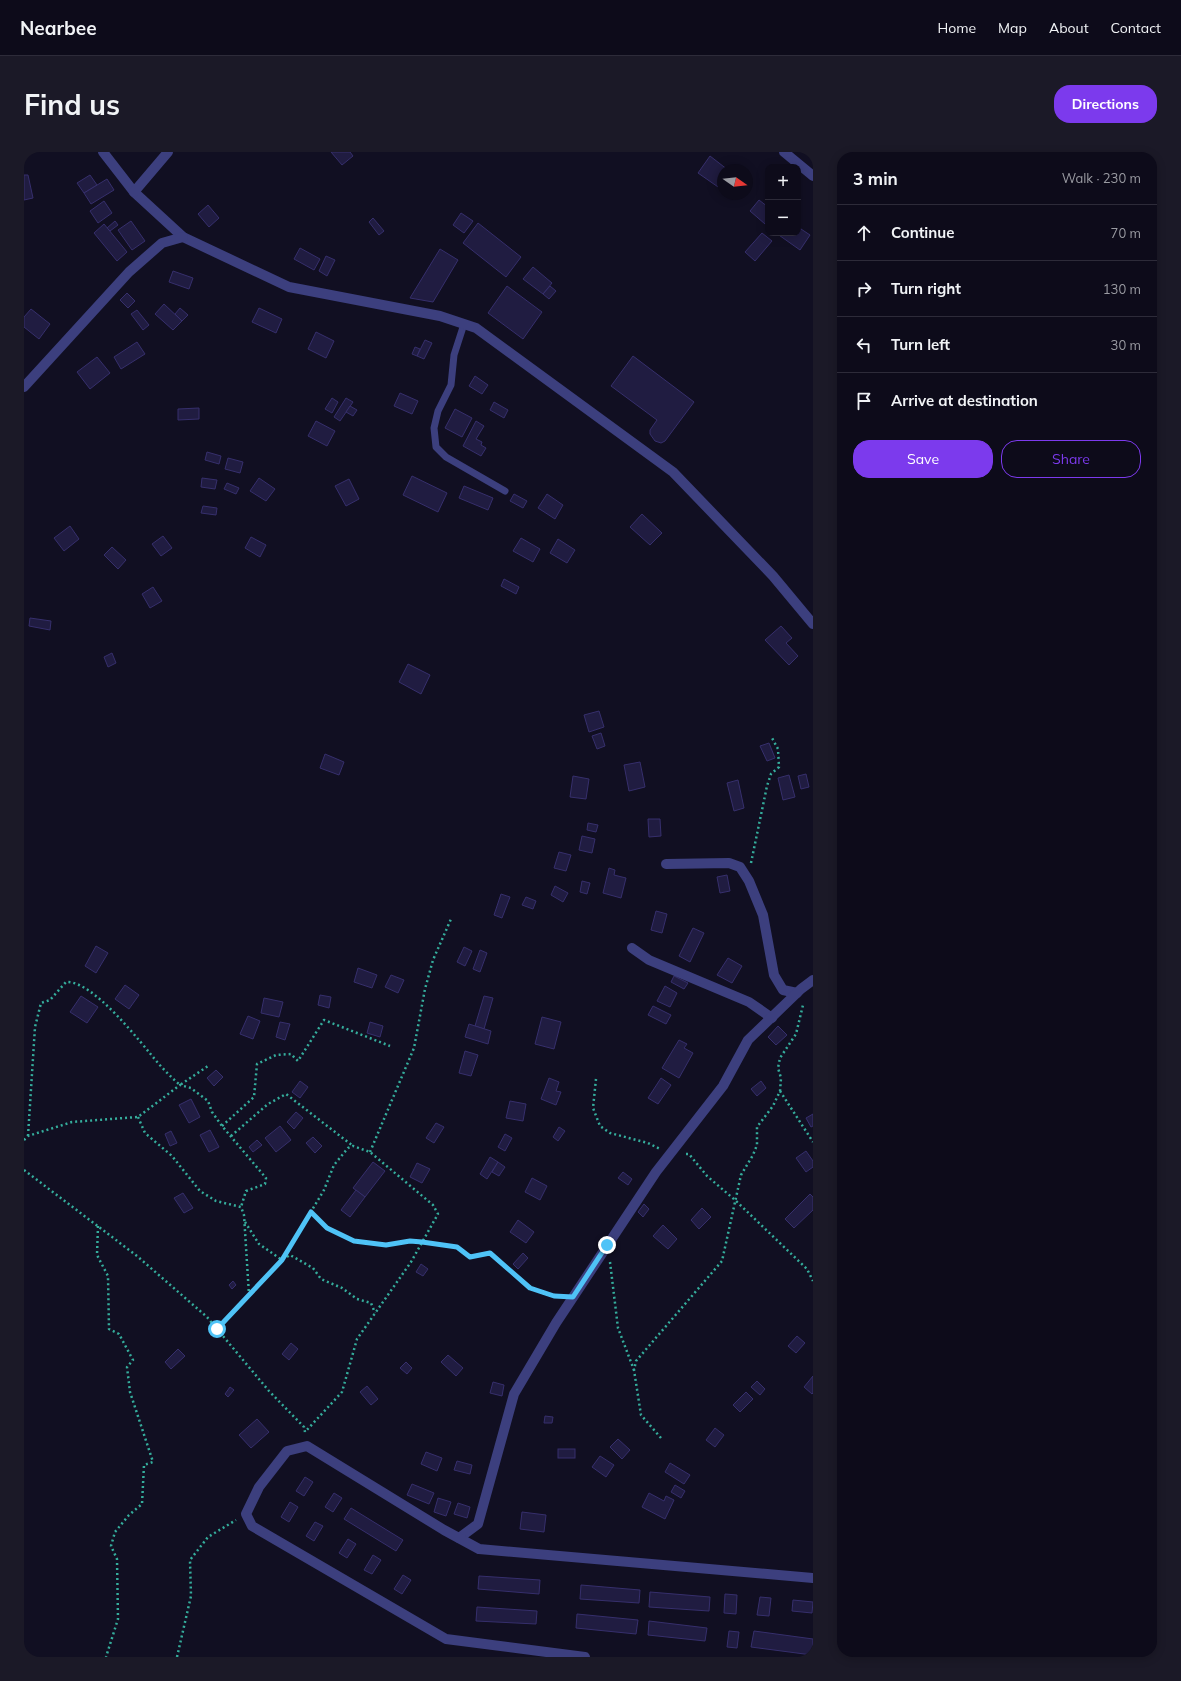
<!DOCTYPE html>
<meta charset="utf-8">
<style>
body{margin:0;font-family:Mulish,sans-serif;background:#1b1927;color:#f1f3f6}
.controls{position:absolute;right:12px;top:12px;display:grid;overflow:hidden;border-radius:8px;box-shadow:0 2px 10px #0003}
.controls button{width:36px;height:36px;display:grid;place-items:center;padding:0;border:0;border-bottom:1px solid #2d2b39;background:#0d0b1a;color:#f1f3f6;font:20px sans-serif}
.compass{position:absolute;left:693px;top:12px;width:36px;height:36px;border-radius:50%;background:#0d0b1a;box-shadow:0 2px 10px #0003;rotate:104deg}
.stop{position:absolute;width:12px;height:12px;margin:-9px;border:3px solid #4fc3f7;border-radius:50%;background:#fff}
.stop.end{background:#4fc3f7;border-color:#fff;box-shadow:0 1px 4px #0008}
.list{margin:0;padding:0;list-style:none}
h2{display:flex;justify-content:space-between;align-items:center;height:52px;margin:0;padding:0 16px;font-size:17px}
h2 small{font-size:13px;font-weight:400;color:#9a9ba2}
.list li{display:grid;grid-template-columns:26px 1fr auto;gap:12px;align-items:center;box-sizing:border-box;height:56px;padding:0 16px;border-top:1px solid #2d2b39}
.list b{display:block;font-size:15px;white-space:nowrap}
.list em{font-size:13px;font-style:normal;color:#9a9ba2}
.actions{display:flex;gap:8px;padding:12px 16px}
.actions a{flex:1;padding:9px 0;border:1px solid #7c3aed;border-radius:16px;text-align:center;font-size:14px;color:#7c3aed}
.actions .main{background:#7c3aed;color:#fff}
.icon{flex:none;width:22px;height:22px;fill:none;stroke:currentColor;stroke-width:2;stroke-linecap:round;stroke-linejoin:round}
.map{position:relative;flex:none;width:789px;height:1505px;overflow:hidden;border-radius:16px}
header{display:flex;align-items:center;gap:24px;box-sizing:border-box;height:56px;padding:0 20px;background:#0d0b1a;border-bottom:1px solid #2d2b39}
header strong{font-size:19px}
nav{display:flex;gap:22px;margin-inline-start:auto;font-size:14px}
.intro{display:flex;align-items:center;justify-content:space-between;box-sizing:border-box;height:96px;padding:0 24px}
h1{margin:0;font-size:28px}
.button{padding:10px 18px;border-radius:16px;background:#7c3aed;color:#fff;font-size:14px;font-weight:700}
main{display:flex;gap:24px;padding:0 24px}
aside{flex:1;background:#0d0b1a;border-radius:16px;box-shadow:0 2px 10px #0003}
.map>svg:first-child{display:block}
</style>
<header>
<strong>Nearbee</strong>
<nav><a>Home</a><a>Map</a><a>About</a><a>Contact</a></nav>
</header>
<div class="intro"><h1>Find us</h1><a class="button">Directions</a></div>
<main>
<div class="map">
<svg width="789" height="1505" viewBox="0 0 789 1505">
<rect width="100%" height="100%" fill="#110f22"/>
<g fill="#201c41" stroke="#362f6c">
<polygon points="307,0 326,0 329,4 318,13"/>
<polygon points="686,4 704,18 699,18 699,34 697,37 674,21"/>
<polygon points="0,23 4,23 9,46 0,48"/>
<polygon points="66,23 73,33 60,41 53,31"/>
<polygon points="83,27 90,38 67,52 60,41"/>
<polygon points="735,48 744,55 744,69 741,72 726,59"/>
<polygon points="80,49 88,61 74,71 66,59"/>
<polygon points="184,53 195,66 185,75 174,62"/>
<polygon points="437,61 449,69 440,81 429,73"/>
<polygon points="349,66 360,79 355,83 345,70"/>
<polygon points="91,69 94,73 86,79 83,76"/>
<polygon points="107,69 121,89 108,98 94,78"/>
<polygon points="454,71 497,105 482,125 439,91"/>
<polygon points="80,72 103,100 93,109 70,81"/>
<polygon points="774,75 786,83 776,98 752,81 774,81"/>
<polygon points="738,81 748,89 731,109 721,100"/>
<polygon points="276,96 296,107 290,118 270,107"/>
<polygon points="416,97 434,108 409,150 386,146"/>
<polygon points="302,104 311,108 303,124 295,119"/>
<polygon points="509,115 528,131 519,142 499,127"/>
<polygon points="149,119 169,126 165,137 145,130"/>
<polygon points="483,134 518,160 499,187 464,161"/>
<polygon points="526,134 532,139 525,147 519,142"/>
<polygon points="103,141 111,149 104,156 96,148"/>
<polygon points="140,152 158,169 149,178 131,162"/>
<polygon points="156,156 164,163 158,169 151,162"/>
<polygon points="235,156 258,167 252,181 228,170"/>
<polygon points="7,157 26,172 15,187 0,175 0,165"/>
<polygon points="113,158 125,173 119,178 107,162"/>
<polygon points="292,180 310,189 302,206 284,197"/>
<polygon points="401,188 408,191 400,207 393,204"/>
<polygon points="113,190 121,202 97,217 90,205"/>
<polygon points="391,195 396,197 393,204 388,202"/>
<polygon points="609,204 670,250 641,289 637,291 631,289 626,282 626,278 633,268 587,234"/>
<polygon points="73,205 86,221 66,237 53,220"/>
<polygon points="451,224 464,233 458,242 445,234"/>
<polygon points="376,241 394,249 388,262 370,254"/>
<polygon points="308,246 314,250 308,261 301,257"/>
<polygon points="322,246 329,250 316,269 310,265"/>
<polygon points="470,250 484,258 480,266 466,258"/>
<polygon points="326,254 333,258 329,264 322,260"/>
<polygon points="175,256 175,267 154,268 154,257"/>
<polygon points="431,257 448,266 438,285 421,276"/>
<polygon points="292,269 311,279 303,294 284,284"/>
<polygon points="452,269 460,274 452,287 458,290 457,293 462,296 457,304 439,294"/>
<polygon points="183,300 197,304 195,312 181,308"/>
<polygon points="204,306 219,310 216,321 201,317"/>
<polygon points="388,324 423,341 414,360 379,343"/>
<polygon points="178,326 193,328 191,337 177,335"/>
<polygon points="235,326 251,337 242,349 226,339"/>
<polygon points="325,327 335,347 322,354 311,334"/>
<polygon points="203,331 215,336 212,342 200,337"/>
<polygon points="440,334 469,346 464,358 435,346"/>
<polygon points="490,342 503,349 499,356 486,349"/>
<polygon points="523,342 539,353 531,367 514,356"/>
<polygon points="179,354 193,356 192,363 177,361"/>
<polygon points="618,362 638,381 626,393 606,375"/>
<polygon points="46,374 55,387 40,399 30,386"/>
<polygon points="139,384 148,396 137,404 128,392"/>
<polygon points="227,385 242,393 236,405 221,396"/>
<polygon points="497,386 516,397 509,410 489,399"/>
<polygon points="534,387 551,398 543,411 526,401"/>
<polygon points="88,395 102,408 94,417 80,403"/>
<polygon points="480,427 495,435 492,442 477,434"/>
<polygon points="129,435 138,449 126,456 118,442"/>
<polygon points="6,466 27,469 26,478 5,474"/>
<polygon points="757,474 768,486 762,491 774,504 765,513 741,488"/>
<polygon points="88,501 92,511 84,515 80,505"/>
<polygon points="384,512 406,523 397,542 375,530"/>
<polygon points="575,559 580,575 565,580 560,563"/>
<polygon points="577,581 581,594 573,597 568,584"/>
<polygon points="745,591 751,606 743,609 736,594"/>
<polygon points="301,602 320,610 315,623 296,616"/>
<polygon points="616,610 621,635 605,639 600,613"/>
<polygon points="782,622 785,635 777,637 774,624"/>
<polygon points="765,623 771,645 759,648 754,626"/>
<polygon points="549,624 565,627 562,647 546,645"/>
<polygon points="714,628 720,656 710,659 703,631"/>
<polygon points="624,667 636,667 637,684 625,685"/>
<polygon points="564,671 574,673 572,680 563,678"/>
<polygon points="558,684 571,687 568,701 555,698"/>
<polygon points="535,700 547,703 542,719 530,716"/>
<polygon points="585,716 591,718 590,723 602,726 597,746 579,741"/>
<polygon points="703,723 706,739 696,741 693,725"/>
<polygon points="558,729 566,731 563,742 556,740"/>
<polygon points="531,734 544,741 539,750 527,743"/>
<polygon points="477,742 486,745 478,766 470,763"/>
<polygon points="502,745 512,749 509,757 498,753"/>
<polygon points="632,759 643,762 638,781 627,778"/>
<polygon points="669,776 680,781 666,810 655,804"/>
<polygon points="72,794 84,801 72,821 61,814"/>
<polygon points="440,795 448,799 441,814 433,810"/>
<polygon points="456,798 463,801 456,820 449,817"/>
<polygon points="704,806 718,814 708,831 693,823"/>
<polygon points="334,816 353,823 348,836 330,830"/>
<polygon points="367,823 380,828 374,841 361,835"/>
<polygon points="650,824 664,831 660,837 647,830"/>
<polygon points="101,833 115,843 105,857 91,847"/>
<polygon points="641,834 653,841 646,855 633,849"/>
<polygon points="296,843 307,845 305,856 294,853"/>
<polygon points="57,844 74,855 63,871 46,860"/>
<polygon points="460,844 469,846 460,877 451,874"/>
<polygon points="240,846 259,850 255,865 237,861"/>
<polygon points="629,854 647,863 642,872 624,863"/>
<polygon points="224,864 236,869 229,887 216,882"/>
<polygon points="518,865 537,870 530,897 511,892"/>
<polygon points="256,870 266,872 261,888 252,885"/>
<polygon points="346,870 359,874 356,885 343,881"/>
<polygon points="445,872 467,879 464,892 441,885"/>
<polygon points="754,874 763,883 752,893 744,885"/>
<polygon points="655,888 663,892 660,896 669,901 655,926 638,916"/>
<polygon points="441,899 454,903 447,924 435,921"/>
<polygon points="192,918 199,925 190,934 183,926"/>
<polygon points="525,926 535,930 532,939 537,940 532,953 517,947"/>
<polygon points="637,926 647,933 634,952 624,946"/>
<polygon points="276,929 284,935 276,946 268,940"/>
<polygon points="737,929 742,936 733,944 727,937"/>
<polygon points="167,947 176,965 165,971 155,953"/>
<polygon points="486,949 502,952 499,969 482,966"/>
<polygon points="272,960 279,966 270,977 263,970"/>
<polygon points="789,962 789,974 787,975 782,966"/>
<polygon points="412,971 420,975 410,991 402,986"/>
<polygon points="256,974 267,988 252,1000 241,986"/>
<polygon points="535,975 541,979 534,989 529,985"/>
<polygon points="186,978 195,995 185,1000 176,983"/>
<polygon points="147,979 153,991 146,994 141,982"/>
<polygon points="481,982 488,986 481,999 474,995"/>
<polygon points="289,985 298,994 291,1001 282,991"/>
<polygon points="233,988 238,993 229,1000 225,995"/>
<polygon points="782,999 789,1009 789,1015 782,1020 772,1006"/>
<polygon points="466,1005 474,1010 463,1027 456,1022"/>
<polygon points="349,1010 361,1019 341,1045 329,1036"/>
<polygon points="474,1010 481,1015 475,1024 468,1020"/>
<polygon points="393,1011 406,1017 398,1031 386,1025"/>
<polygon points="599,1020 608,1027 604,1033 594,1026"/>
<polygon points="508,1026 523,1034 516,1048 501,1040"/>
<polygon points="332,1038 341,1045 326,1065 317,1058"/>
<polygon points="159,1041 169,1056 160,1061 150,1046"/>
<polygon points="786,1042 789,1045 789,1058 770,1076 761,1067"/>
<polygon points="620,1052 625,1057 619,1065 614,1060"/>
<polygon points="678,1056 687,1065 675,1077 667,1068"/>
<polygon points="494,1068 510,1080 502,1091 486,1080"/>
<polygon points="639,1073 653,1087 644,1097 629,1084"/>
<polygon points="499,1101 504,1106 494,1117 489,1112"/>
<polygon points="397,1112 404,1117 399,1124 392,1120"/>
<polygon points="209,1129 212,1133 208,1137 205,1133"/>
<polygon points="773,1184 781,1191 772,1201 764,1194"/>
<polygon points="267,1191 274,1197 265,1208 258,1202"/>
<polygon points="154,1197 161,1204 147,1217 141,1210"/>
<polygon points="424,1203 439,1216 432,1224 417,1210"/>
<polygon points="382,1210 388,1216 383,1222 376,1216"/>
<polygon points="789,1224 789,1241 788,1242 780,1235"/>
<polygon points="733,1229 741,1237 736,1243 727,1235"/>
<polygon points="469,1230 480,1233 478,1244 466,1241"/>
<polygon points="343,1234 354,1247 347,1253 336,1240"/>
<polygon points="206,1235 210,1238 204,1245 201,1242"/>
<polygon points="722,1240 729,1247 716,1260 709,1253"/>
<polygon points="521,1264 529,1265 528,1271 520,1271"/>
<polygon points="233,1267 245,1280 227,1296 215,1283"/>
<polygon points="691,1276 700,1283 691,1295 682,1288"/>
<polygon points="594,1287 606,1298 598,1307 586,1295"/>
<rect x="534" y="1297" width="17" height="9"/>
<polygon points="402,1300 418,1306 413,1319 397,1312"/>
<polygon points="576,1304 590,1313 582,1325 568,1315"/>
<polygon points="433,1309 448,1313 446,1322 430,1318"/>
<polygon points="646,1311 666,1323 660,1332 641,1320"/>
<polygon points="281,1325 289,1330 280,1344 272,1339"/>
<polygon points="388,1332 410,1341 405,1352 383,1343"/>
<polygon points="651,1333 661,1339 657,1346 647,1340"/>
<polygon points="310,1341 318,1346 309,1360 301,1355"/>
<polygon points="625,1341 640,1349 642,1344 650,1348 641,1367 618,1355"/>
<polygon points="414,1346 427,1350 422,1364 410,1360"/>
<polygon points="266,1350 274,1355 265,1370 257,1365"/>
<polygon points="434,1351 446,1355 443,1366 430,1362"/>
<polygon points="327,1356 379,1388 372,1399 320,1367"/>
<polygon points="498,1360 522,1363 520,1380 496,1377"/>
<polygon points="291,1370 299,1374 290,1389 282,1384"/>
<polygon points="324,1387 332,1392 323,1406 315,1401"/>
<polygon points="349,1403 357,1408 348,1422 340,1418"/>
<polygon points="379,1423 387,1428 378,1442 370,1437"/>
<polygon points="455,1424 516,1428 515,1442 454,1437"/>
<polygon points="557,1433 616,1438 615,1451 556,1447"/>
<polygon points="626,1440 686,1445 685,1459 625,1455"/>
<polygon points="701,1442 713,1443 712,1462 700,1461"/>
<polygon points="736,1445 747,1446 745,1464 733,1463"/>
<polygon points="769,1448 789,1450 788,1461 768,1459"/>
<polygon points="453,1455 513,1459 512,1472 452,1469"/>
<polygon points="553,1462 614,1468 612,1482 552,1476"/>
<polygon points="625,1469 683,1476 681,1489 624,1483"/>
<polygon points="705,1479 715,1480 713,1496 703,1495"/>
<polygon points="730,1479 789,1487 788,1503 727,1495"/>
</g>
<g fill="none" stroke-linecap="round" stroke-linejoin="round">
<g stroke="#35ad9c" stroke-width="2.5" stroke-dasharray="2 3" stroke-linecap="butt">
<polyline points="727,711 743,634 747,622 755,615 754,597 748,586"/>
<polyline points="572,927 569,956 576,974 586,981 624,991 636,997"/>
<polyline points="756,939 789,990"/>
<polyline points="114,965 121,981 148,1004 176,1039 192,1049 217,1055 220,1063 225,1143"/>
<polyline points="198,974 230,945 233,912 252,903 267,902 274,909 300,868 366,894"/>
<path d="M4,984L11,875L17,851L26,848L42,830C69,828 117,891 134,911C141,919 148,926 156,933L184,914"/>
<polyline points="207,984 244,952 262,942 329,994"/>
<polyline points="0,988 4,984 48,970 114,965 156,933 167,936 184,949 188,960 198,974 242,1026 241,1032 222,1039 217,1055"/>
<polyline points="346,1000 390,896 401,837 409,808 427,767"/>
<polyline points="662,1002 665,1002 683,1024 711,1048 783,1117 789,1129"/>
<polyline points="0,1018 113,1104 183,1165 245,1239 280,1275 281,1280"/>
<path d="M287,1060L303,1076L329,1089L361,1093L386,1089L398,1090L433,1095L446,1105L465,1101C486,1118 507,1144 536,1144"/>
<polyline points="221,1070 235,1092 258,1108 266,1103 289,1116 297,1127 318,1136 333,1147 347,1151 351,1161"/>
<polyline points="74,1074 73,1103 84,1124 85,1177 95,1182 109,1208 103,1215 106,1240 129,1310 120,1313 118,1352 105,1363 91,1380 87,1394 93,1407 94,1467 82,1505"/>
<polyline points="586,1110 594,1176 610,1218"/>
<polyline points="193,1177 258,1108 300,1038 310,1013 324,996 329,994 346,1000 409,1053 414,1062 387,1110 333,1187 318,1240 281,1280"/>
<polyline points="637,1286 617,1263 610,1218 612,1209 698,1109 717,1023 729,1003 733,993 733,975 749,954 756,939 757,926 754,916 756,906 772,882 779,853"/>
<polyline points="153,1505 167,1444 166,1408 184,1385 212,1368"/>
</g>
<polyline stroke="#3c3f7e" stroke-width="7" points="440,172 430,203 427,233 414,259 410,276 412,295 422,305 481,339"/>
<g stroke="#3c3f7e" stroke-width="10">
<polyline points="79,0 110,40 159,85 265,135 416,164 452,176 649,320 749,424 789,472"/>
<polyline points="760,0 789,24"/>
<polyline points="110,40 144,0"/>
<polyline points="0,235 105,120 138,91 159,85"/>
<polyline points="642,712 705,711 716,715 725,729 739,763 750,823 759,838 773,841"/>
<polyline points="608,796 625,808 725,850 748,866"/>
<polyline points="435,1386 454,1372 490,1242 532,1171 632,1020 699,934 724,888 777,837 789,828"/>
<polyline points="561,1505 422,1487 228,1374 222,1362 235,1335 263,1299 283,1294 420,1378 455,1397 789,1426"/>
</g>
</g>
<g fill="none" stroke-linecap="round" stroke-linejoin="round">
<polyline stroke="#4fc3f7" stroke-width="5" points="193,1177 258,1108 287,1060 303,1076 330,1089 362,1093 386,1089 398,1090 433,1095 446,1105 466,1101 506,1136 530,1144 549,1145 583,1093"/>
</g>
</svg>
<div class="controls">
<button>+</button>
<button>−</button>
</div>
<svg class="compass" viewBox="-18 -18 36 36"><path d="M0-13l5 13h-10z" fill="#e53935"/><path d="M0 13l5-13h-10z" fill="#9a9ba2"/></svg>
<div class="stop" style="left:193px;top:1177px"></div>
<div class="stop end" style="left:583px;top:1093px"></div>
</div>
<aside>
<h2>3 min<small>Walk · 230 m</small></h2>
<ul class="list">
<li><svg class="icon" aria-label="ahead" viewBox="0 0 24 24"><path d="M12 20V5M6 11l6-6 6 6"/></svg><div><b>Continue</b></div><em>70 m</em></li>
<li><svg class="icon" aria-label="right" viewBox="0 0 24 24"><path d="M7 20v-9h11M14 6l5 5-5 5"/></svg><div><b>Turn right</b></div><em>130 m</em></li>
<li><svg class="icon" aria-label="left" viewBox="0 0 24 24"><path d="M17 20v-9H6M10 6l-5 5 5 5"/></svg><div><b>Turn left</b></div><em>30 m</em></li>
<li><svg class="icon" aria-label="arrive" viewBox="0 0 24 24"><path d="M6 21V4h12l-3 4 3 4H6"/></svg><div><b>Arrive at destination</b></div></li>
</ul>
<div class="actions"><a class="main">Save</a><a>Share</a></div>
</aside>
</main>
